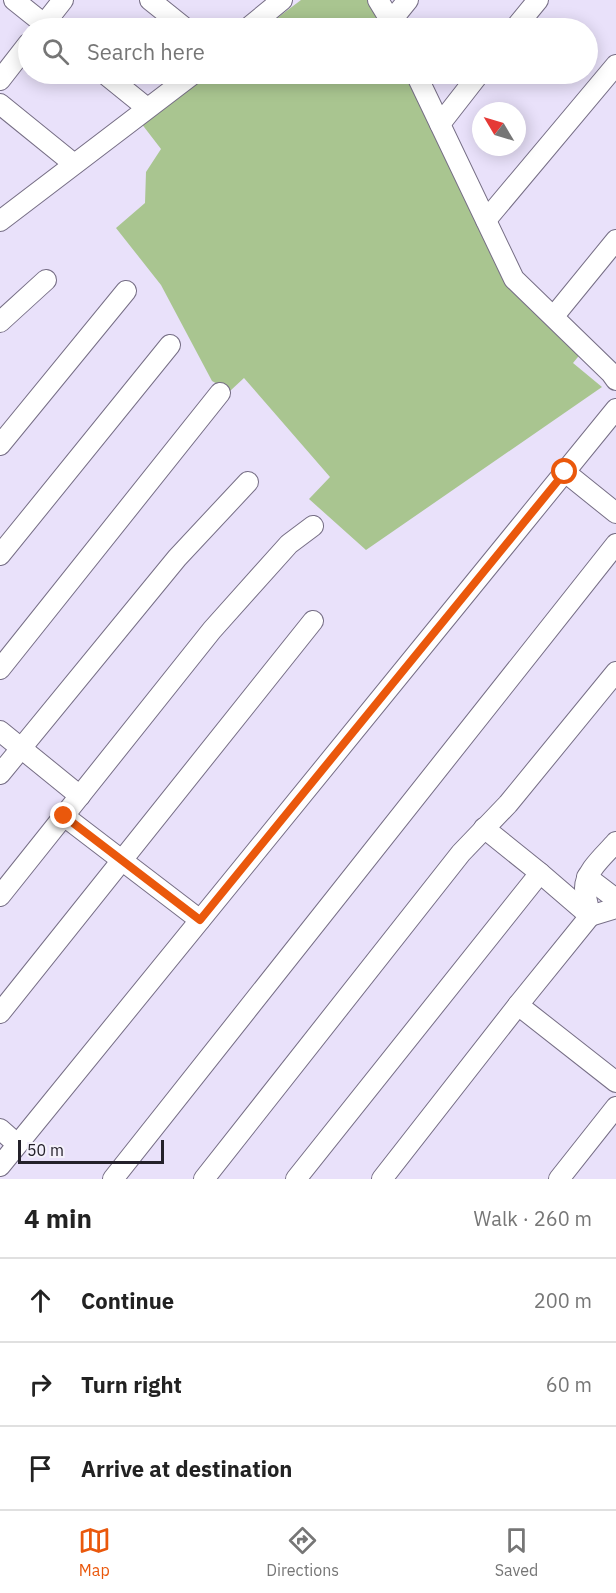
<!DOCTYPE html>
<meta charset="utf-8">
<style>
body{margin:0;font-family:"IBM Plex Sans",sans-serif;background:#f6f6f6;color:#222}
.compass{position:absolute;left:472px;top:102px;width:54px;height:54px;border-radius:50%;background:#fff;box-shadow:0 3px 15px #0003;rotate:308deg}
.scale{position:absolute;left:18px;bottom:15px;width:146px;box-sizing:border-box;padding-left:6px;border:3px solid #24212a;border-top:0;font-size:16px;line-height:21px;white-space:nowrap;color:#24212a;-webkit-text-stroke:4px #f4f1fb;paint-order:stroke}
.stop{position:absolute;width:18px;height:18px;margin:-14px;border:4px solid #ea580c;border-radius:50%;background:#fff}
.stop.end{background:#ea580c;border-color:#fff;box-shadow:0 2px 6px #0008}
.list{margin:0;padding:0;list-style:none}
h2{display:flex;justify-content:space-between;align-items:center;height:78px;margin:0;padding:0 24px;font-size:26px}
h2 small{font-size:20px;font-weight:400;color:#767676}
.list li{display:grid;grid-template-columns:39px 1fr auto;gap:18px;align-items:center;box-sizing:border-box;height:84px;padding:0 24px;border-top:2px solid #e0e0e0}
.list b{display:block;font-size:22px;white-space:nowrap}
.list em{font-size:20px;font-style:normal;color:#767676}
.icon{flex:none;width:33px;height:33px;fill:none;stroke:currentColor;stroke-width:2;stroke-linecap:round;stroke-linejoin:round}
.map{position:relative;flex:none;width:616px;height:1179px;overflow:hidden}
.search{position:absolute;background:#fff;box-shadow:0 3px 15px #0003;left:18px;right:18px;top:18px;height:66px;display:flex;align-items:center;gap:15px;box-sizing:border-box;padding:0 21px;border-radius:33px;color:#767676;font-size:22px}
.sheet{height:330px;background:#fff}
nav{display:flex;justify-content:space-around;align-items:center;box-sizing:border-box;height:84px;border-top:2px solid #e0e0e0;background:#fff;font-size:16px;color:#767676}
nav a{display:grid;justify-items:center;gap:3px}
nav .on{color:#ea580c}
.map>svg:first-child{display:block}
</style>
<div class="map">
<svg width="616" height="1179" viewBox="0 0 616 1179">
<rect width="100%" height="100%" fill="#e9e1fa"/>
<g fill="#a9c590">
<polygon points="301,0 367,0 384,28 264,28"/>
<polygon points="206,74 408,74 507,285 582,352 573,363 602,387 366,550 309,499 330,477 244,378 230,391 212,381 161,285 116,228 145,203 146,172 161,149 141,123"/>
</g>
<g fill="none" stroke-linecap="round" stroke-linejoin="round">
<g stroke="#766e85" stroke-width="22">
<g id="minor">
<polyline points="14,0 49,28"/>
<polyline points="150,0 185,28"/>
<polyline points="378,0 395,28"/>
<polyline points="391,21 408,0"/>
<polyline points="41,28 63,0"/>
<polyline points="248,28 282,0"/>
<polyline points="515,28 538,0"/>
<polyline points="105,74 147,108"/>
<polyline points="416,74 514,279 611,373 616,380"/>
<polyline points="0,80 28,44"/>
<polyline points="0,104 74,164"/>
<polyline points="440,124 479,74"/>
<polyline points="486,220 616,65"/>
<polyline points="0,221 193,74"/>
<polyline points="554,316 616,240"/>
<polyline points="0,322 46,280"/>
<polyline points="0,445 126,291"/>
<polyline points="565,472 616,513"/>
<polyline points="0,555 170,345"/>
<polyline points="0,669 220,393"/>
<polyline points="0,731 80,796"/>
<polyline points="0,774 177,558 248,482"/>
<polyline points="64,816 200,920"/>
<polyline points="484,828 540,873 590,916 616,908"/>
<polyline points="587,877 616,899"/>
<polyline points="0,896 212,630 289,544 313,526"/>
<polyline points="518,1005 616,1082"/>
<polyline points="0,1013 313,621"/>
<polyline points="0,1129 17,1144"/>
<polyline points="0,1166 616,409"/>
<polyline points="113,1179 616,544"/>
<polyline points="204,1179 461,853 508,804 616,672"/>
<polyline points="296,1179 540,873"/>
<path d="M382,1179L518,1005L590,916C589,907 585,897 585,888C585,871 606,854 616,842"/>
<polyline points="559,1179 616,1107"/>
</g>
</g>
<use href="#minor" stroke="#fff" stroke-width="20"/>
</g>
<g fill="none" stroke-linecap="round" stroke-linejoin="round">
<polyline stroke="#ea580c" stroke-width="8" points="64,816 200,920 565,472"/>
</g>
</svg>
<svg class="compass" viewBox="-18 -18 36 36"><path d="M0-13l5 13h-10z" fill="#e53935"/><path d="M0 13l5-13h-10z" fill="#767676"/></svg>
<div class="scale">50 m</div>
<div class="stop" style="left:565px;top:472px"></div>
<div class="stop end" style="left:64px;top:816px"></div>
<div class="search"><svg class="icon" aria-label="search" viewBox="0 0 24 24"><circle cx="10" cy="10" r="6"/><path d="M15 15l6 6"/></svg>Search here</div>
</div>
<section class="sheet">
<h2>4 min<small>Walk · 260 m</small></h2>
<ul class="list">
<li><svg class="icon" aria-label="ahead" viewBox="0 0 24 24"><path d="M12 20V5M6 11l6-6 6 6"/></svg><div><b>Continue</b></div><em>200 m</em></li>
<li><svg class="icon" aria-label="right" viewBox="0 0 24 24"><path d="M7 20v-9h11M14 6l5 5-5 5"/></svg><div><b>Turn right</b></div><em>60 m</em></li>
<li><svg class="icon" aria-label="arrive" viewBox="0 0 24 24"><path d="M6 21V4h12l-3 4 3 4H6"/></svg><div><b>Arrive at destination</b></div></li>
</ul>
</section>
<nav>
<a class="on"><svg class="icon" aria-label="map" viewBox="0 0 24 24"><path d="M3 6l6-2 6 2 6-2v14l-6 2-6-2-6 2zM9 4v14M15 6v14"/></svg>Map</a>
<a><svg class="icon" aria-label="directions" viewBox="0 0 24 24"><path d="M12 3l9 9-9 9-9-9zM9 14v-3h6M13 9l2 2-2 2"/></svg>Directions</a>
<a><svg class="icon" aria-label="saved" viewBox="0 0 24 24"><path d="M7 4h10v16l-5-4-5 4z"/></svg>Saved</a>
</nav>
